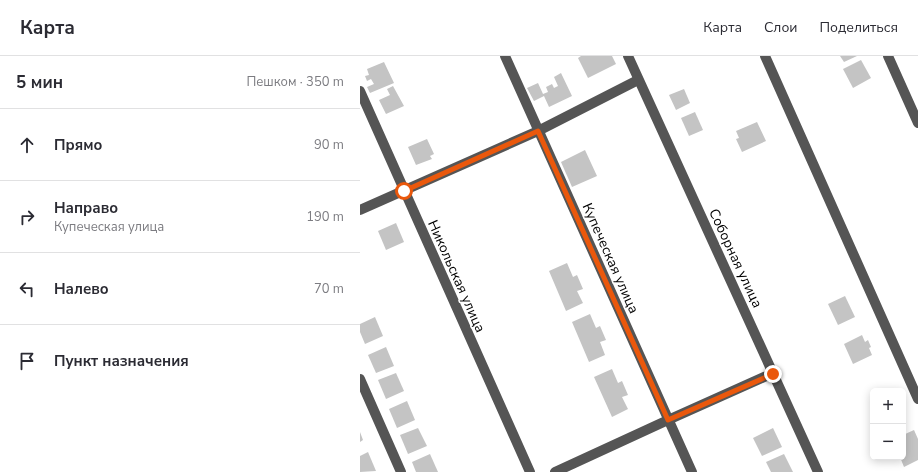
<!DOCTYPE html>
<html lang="ru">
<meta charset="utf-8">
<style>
body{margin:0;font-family:"Nunito Sans",sans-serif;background:#f7f7f7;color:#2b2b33}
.controls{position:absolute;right:12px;bottom:12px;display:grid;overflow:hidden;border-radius:6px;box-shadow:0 2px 10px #0003}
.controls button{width:36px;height:36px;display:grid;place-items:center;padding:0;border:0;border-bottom:1px solid #e1e1e2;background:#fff;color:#2b2b33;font:20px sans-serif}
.stop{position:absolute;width:12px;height:12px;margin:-9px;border:3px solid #ea580c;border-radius:50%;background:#fff}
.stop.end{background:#ea580c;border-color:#fff;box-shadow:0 1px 4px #0008}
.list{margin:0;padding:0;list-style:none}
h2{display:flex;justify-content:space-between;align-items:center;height:52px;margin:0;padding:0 16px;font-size:17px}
h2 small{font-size:13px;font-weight:400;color:#7c7c81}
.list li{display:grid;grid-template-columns:26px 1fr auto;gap:12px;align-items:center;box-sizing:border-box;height:72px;padding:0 16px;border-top:1px solid #e1e1e2}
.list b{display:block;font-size:15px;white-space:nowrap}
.list p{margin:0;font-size:13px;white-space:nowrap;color:#7c7c81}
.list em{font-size:13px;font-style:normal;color:#7c7c81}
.icon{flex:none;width:22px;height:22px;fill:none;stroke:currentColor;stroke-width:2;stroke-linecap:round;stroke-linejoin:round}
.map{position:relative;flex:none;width:558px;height:416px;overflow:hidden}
header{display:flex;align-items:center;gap:24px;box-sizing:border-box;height:56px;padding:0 20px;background:#fff;border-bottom:1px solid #e1e1e2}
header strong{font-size:19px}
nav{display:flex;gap:22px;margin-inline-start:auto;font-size:14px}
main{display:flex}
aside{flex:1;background:#fff}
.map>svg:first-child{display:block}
</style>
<header>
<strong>Карта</strong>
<nav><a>Карта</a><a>Слои</a><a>Поделиться</a></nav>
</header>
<main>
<aside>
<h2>5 мин<small>Пешком · 350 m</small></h2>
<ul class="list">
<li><svg class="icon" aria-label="ahead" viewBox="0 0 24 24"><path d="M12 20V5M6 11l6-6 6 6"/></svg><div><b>Прямо</b></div><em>90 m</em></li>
<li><svg class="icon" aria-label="right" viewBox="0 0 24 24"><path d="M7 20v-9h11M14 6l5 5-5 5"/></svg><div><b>Направо</b><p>Купеческая улица</p></div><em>190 m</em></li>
<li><svg class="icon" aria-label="left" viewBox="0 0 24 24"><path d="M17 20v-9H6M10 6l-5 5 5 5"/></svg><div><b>Налево</b></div><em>70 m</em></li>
<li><svg class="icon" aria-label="arrive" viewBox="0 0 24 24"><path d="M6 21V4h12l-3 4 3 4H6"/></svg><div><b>Пункт назначения</b></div></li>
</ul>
</aside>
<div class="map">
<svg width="558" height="416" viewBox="0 0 558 416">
<rect width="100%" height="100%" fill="#fff"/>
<g fill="#c4c4c4">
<polygon points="221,0 252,0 256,8 228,22 218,2"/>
<polygon points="480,0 497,0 484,6"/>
<polygon points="501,4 511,22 493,32 483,13"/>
<polygon points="24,6 34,27 10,37 7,31 14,28 11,23 7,25 5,20 9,19 7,13"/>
<polygon points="201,17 212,40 189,51 184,40 174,45 167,32 178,27 183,38 188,36 186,31 192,28 194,32 198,30 194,21"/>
<polygon points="33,30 44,50 26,58 19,44 30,39 27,33"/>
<polygon points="324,33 330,47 316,54 309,39"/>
<polygon points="335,56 343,74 329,80 321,62"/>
<polygon points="397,66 406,85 382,96 376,83 379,82 376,75"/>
<polygon points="67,83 74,98 70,100 72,103 56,109 48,91"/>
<polygon points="225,94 237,120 212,131 201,106"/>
<polygon points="36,167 44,186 26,194 18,175"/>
<polygon points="207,207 213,221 217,219 223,233 217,235 223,247 206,255 189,215"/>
<polygon points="485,240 495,261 478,269 468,248"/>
<polygon points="230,258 236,272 240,270 246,284 240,286 245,299 229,306 212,266"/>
<polygon points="15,261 23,280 5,288 0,276 0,268"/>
<polygon points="502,279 505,286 508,284 511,291 509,292 512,299 493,308 484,288"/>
<polygon points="26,291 34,310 16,317 8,299"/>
<polygon points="252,313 258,327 262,325 268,339 262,341 268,353 252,361 234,321"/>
<polygon points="36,317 44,335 26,343 18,324"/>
<polygon points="47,345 55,364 37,372 29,353"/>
<polygon points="58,372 67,390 48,398 40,379"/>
<polygon points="413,372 422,391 402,400 393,382"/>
<polygon points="554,374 558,383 558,404 544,411 540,401 543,401 543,379"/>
<polygon points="0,376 3,384 0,386"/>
<polygon points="8,396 16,415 0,416 0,400"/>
<polygon points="70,398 78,416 56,416 52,406"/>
<polygon points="424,398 433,416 411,416 406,406"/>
</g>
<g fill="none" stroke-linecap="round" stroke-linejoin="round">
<g stroke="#555" stroke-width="10">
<polyline points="145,0 332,416"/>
<polyline points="268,0 458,416"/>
<polyline points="405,0 558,343"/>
<polyline points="528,0 558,67"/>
<polyline points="0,35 170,416"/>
<polyline points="0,154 178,75 278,24"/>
<polyline points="0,323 41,416"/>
<polyline points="195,416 308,364 413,317"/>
</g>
</g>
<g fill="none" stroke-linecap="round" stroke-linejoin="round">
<polyline stroke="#ea580c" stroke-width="5" points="44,135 178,75 308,364 413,318"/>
</g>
<g text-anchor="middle" stroke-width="3" stroke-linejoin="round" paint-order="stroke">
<g font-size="14" fill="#000" stroke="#fff">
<text transform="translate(251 202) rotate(66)" y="5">Купеческая улица</text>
<text transform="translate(376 202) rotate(65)" y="5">Соборная улица</text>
<text transform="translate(97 220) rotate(66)" y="5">Никольская улица</text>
</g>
</g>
</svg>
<div class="controls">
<button>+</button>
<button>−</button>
</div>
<div class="stop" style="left:44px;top:135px"></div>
<div class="stop end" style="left:413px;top:318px"></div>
</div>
</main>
